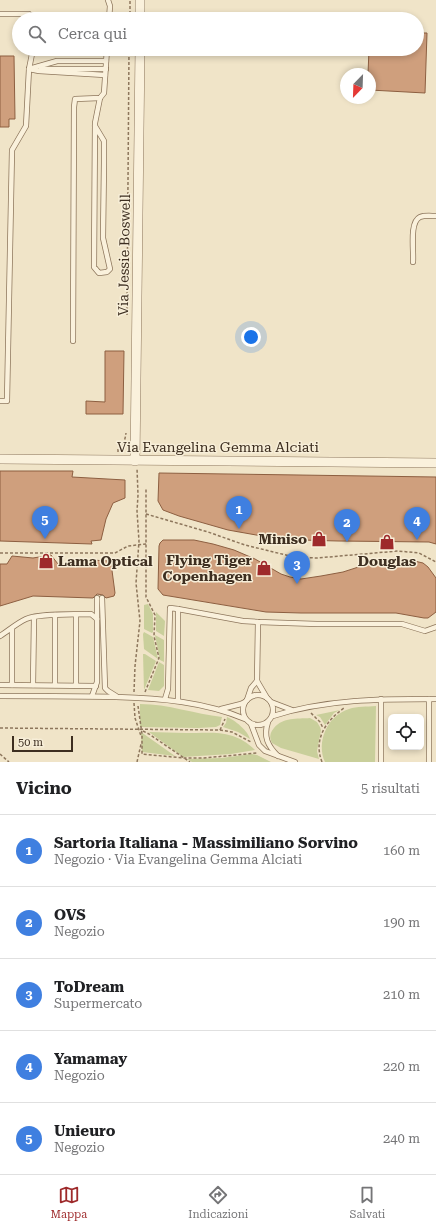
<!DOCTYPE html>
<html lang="it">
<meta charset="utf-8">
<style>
body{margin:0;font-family:"Roboto Serif",serif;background:#f6f6f6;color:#202124}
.controls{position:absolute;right:12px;bottom:12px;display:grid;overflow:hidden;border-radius:6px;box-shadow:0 2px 6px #0003}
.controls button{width:36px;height:36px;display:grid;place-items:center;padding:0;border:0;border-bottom:1px solid #e0e0e0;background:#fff;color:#202124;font:20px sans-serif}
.compass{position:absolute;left:340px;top:68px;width:36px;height:36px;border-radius:50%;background:#fff;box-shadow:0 2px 6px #0003;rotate:203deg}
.scale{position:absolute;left:12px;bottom:10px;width:61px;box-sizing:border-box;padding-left:4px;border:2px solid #3d2e20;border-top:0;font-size:11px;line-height:14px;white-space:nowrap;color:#3d2e20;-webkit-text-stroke:3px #f7eed8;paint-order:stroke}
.you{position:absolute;left:251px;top:337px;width:14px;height:14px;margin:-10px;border:3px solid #fff;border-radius:50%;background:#1a73e8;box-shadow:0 0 0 6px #1a73e833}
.badge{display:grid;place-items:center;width:26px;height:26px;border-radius:50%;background:#9e2a2b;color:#fff;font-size:13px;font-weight:700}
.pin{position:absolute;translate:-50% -33px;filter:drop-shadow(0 1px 2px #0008)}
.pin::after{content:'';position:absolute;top:21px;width:14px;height:12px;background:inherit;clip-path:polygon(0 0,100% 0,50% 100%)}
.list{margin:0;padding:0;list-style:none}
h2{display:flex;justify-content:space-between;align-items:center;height:52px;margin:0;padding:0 16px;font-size:17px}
h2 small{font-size:13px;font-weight:400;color:#757577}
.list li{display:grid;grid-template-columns:26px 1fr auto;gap:12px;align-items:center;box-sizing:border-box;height:72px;padding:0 16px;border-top:1px solid #e0e0e0}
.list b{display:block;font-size:15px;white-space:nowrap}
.list p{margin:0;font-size:13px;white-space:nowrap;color:#757577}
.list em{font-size:13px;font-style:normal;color:#757577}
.icon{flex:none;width:22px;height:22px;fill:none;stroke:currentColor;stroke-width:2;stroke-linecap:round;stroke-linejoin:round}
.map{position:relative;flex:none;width:436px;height:762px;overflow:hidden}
.search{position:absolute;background:#fff;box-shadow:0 2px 6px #0003;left:12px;right:12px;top:12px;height:44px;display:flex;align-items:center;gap:10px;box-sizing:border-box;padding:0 14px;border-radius:22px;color:#757577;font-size:15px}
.sheet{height:412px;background:#fff}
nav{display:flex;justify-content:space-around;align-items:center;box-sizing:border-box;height:56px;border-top:1px solid #e0e0e0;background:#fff;font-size:11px;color:#757577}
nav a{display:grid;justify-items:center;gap:2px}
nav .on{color:#9e2a2b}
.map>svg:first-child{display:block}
</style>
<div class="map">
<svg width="436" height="762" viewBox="0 0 436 762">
<rect width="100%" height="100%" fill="#f0e4c8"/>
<g fill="#c9cf9b">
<polygon points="148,604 153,614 153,632 152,633 144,629 144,605"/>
<polygon points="156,612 165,621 164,636 156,631"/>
<polygon points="144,632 153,637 158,659 144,649 143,634"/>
<polygon points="155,635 164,640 164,662 160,660"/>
<polygon points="143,654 145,654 156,661 144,690"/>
<polygon points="159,662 164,665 164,686 159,691 148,690"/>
<path d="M140,704C168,704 195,714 222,717L220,725L216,727L198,728L140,727Z"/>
<path d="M376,706L375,762H325C316,742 327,716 349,709C357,706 367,707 376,706Z"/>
<polygon points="340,710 334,713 325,725 320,717 316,715"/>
<path d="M227,717C235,720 248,731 250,739L238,732L223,727L226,723Z"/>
<path d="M310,718L317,722L320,727L321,730L317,751L319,759L281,748L272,743C269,737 270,733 274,728C283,717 297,719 310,718Z"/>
<polygon points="141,732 175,756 142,752"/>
<path d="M149,732C161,732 173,733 186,733C213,733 234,729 255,750L231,754L183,757Z"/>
<polygon points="252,754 257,755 271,762 192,762 187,759 221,758"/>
</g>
<g fill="#cf9f7d" stroke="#8d5f41">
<polygon points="417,33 427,33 425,93 370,90 370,74 368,74 369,49 417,49"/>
<polygon points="0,56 14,56 15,119 9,119 9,127 0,127"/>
<polygon points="105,351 124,351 123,414 86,414 86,401 105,402"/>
<polygon points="0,471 73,471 72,477 125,480 125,498 113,503 106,519 101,540 91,541 92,544 0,541"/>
<polygon points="159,473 436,477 436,544 429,542 338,541 301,540 273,538 228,530 179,516 163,510 158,501"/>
<polygon points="163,540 194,540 213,544 234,550 255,559 281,574 290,577 301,579 321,576 343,572 374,562 390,560 410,560 423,563 428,567 436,578 436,612 428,618 424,618 396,613 301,613 266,612 163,595 158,589 159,546 160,543"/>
<polygon points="51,555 58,564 91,560 109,561 111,563 115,593 114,596 106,598 103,595 97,594 93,598 33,596 0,606 0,564 7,564 12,556 33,558"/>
</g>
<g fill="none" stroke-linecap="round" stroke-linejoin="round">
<g stroke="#8d765c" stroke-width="6">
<g id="lane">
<polyline points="108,0 110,6 109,19"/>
<polyline points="0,14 29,14 30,19"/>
<polyline points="29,69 57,61 106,61"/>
<polyline points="29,69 39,71 105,75"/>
<polyline points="41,69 106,69"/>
<polyline points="95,126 104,141 104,163 103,238 110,269 107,272 99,273 94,267 95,123 100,98"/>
<path d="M413,262C414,251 409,222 420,217C425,215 431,216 436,216"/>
<polyline points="73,341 74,107 75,99 100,98 104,93 107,49"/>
<polyline points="0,401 7,401 12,150 26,126 29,69 33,49"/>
<polyline points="102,598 105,688 108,691 116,696"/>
<polyline points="76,615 76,685"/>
<polyline points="258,622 257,681 267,698"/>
<polyline points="12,629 12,685"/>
<path d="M0,636C8,631 17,623 26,619C41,613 74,615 91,614L97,619"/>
<polyline points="0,685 96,686"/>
<polyline points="33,685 34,618"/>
<polyline points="55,685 55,615"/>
<circle cx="258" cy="710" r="15"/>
<path d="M0,696C39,696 78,696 116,697C160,698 205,702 245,719"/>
<polyline points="92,696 97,682 97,598"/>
<polyline points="165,699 168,689 170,608 178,609"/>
<polyline points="247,700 251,688 257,681"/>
<polyline points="178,701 178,609 243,621 258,622 317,624 402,624 425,631 436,627"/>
<polyline points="271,702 292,710"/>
<polyline points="221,709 241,704 245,702"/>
<path d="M273,716C327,699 380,699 436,699"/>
<path d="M268,722C263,737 268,746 278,756"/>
<polyline points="251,724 259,745 265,751 295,762"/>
<polyline points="381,762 381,699"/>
<polyline points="429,762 429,699"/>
</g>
</g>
<g stroke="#8d765c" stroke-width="10">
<g id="street">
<polyline points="140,19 140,0"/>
<polyline points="0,459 436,463"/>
<polyline points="135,461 140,49"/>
</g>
</g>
<g stroke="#8d765c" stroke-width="1.5" stroke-dasharray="3 2" stroke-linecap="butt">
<polyline points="130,19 130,0"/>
<polyline points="127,315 129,49"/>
<path d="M118,452V448C124,444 125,440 126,433"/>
<polyline points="146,514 208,532 245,545 294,557 317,558 398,551 419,553 436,562"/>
<polyline points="0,553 115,553 128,546 146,544"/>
<polyline points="134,692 135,666 140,621 136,583 139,541 137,511 138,495 137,468"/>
<polyline points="145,692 159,658 154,636 155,615 146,597 146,488"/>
<polyline points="134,703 135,718 141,736"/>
<polyline points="138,706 142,734 142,754 183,758 204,758 257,753"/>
<polyline points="311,713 320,722 323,728"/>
<polyline points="0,728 220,730 232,732 251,742"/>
<polyline points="220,730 225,719"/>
<polyline points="143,731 149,734 190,762"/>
<polyline points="0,754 9,762"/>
<polyline points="137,762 141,744"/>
<path d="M322,762C313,739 326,721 344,708"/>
</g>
<use href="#lane" stroke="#faf1dc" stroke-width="4.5"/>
<use href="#street" stroke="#faf1dc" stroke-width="9"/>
</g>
<defs>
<g id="shop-bare" transform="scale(1.2)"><path d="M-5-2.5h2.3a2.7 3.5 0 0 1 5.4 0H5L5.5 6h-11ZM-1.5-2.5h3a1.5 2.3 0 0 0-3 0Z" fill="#9e2a2b" stroke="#f7eed8" stroke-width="2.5" paint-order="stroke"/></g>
</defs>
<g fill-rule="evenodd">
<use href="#shop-bare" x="319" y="539"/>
<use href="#shop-bare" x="387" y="542"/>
<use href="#shop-bare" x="46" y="561"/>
<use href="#shop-bare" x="264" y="568"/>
</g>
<g text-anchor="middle" stroke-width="3" stroke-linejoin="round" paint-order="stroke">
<g font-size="14" fill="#3d2e20" stroke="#f7eed8">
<text transform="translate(124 255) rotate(-89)" y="5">Via Jessie Boswell</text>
<text x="218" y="452">Via Evangelina Gemma Alciati</text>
</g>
<g font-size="14" font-weight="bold" fill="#3d2e20" stroke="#f7eed8" text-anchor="end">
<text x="307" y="544">Miniso</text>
<text x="252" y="565">Flying Tiger<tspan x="252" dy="16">Copenhagen</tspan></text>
<text x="58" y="566" text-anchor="start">Lama Optical</text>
<text x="387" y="566" text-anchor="middle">Douglas</text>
</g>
</g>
</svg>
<div class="controls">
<button><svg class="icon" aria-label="locate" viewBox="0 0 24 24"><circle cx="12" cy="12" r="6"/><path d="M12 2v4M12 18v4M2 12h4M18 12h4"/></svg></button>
</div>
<svg class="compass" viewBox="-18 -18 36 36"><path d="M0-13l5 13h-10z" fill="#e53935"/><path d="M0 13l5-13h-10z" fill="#757577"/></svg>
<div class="scale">50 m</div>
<div class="you"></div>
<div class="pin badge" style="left:239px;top:529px;background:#3f7fe0">1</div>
<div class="pin badge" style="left:347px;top:542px;background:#3f7fe0">2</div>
<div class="pin badge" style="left:297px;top:584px;background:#3f7fe0">3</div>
<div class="pin badge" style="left:417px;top:540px;background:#3f7fe0">4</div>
<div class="pin badge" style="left:45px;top:539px;background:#3f7fe0">5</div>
<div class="search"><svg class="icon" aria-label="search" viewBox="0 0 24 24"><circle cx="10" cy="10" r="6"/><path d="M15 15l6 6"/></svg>Cerca qui</div>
</div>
<section class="sheet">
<h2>Vicino<small>5 risultati</small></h2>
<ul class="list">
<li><span class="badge" style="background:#3f7fe0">1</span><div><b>Sartoria Italiana - Massimiliano Sorvino</b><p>Negozio · Via Evangelina Gemma Alciati</p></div><em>160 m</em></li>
<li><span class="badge" style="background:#3f7fe0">2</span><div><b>OVS</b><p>Negozio</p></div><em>190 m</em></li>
<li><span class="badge" style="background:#3f7fe0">3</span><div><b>ToDream</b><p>Supermercato</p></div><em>210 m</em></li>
<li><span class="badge" style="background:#3f7fe0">4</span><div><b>Yamamay</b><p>Negozio</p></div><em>220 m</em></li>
<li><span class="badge" style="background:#3f7fe0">5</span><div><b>Unieuro</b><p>Negozio</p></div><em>240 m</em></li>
</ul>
</section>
<nav>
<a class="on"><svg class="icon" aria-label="map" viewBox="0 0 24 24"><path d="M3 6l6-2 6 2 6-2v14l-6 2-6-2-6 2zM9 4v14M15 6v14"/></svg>Mappa</a>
<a><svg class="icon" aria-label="directions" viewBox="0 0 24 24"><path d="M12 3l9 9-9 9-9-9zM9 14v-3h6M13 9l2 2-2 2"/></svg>Indicazioni</a>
<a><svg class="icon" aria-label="saved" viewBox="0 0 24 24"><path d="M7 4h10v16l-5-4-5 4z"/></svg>Salvati</a>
</nav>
